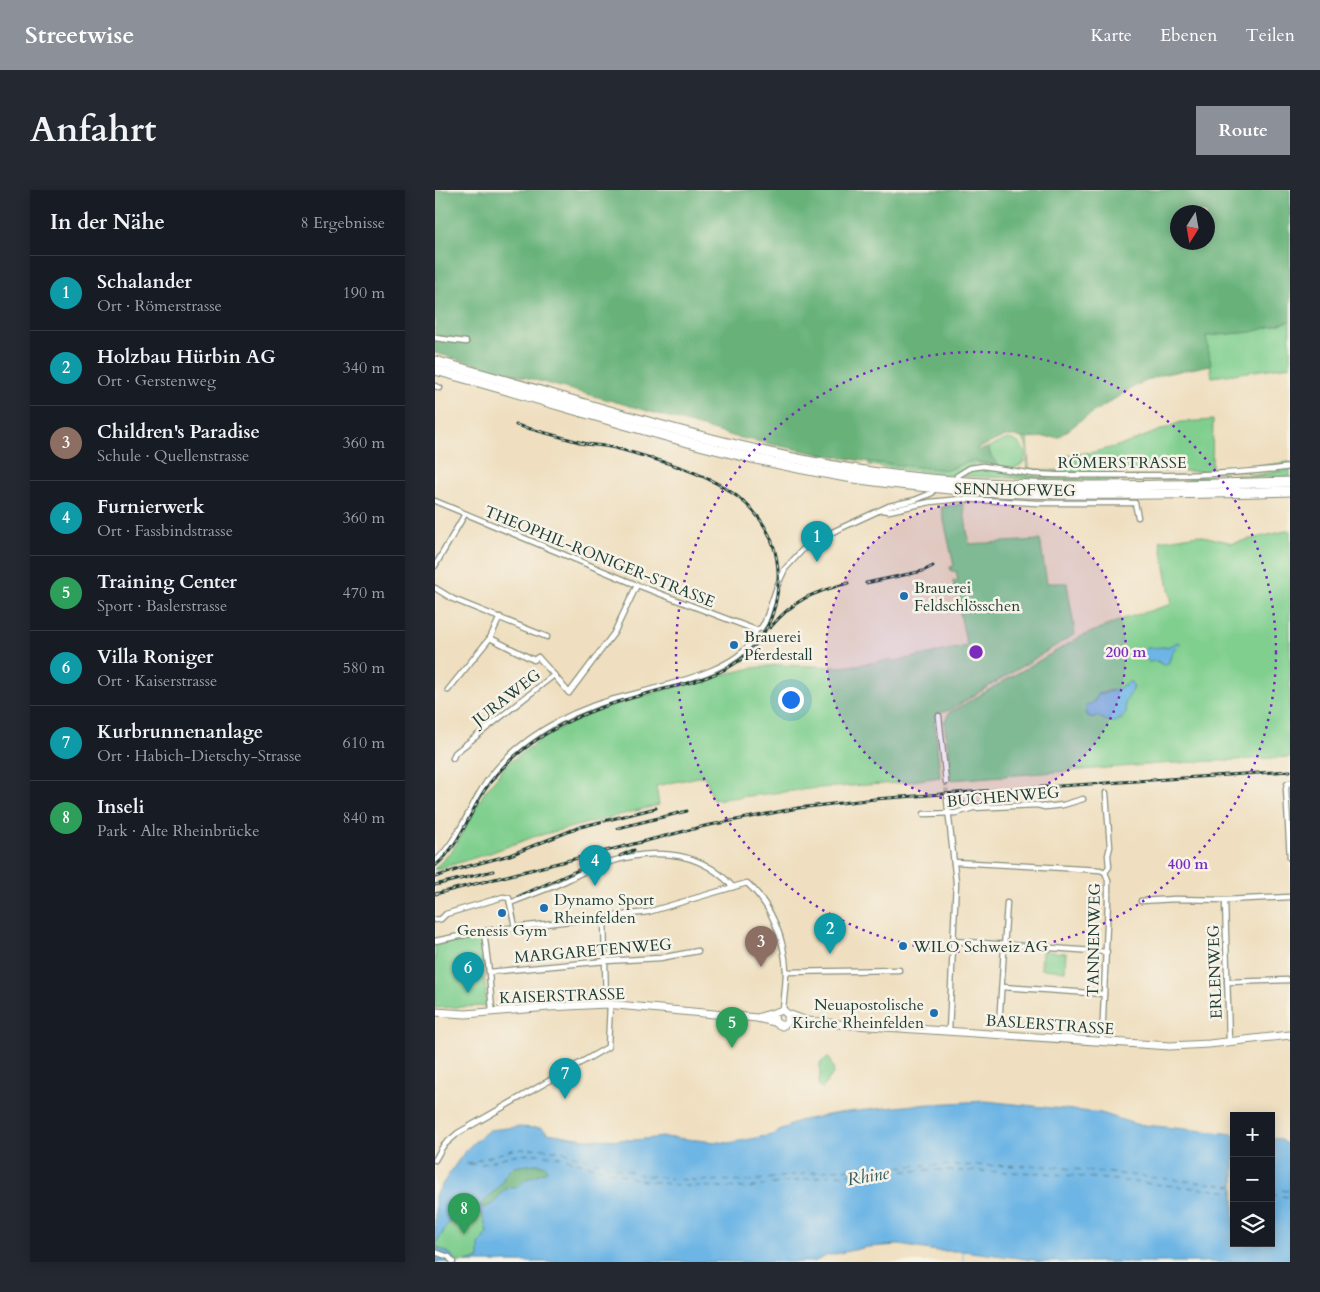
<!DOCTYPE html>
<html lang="de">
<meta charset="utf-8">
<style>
body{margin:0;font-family:Cardo,serif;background:#242831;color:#f1f3f6}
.controls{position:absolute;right:15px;bottom:15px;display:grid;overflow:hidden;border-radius:0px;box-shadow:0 2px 12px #0003}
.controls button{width:45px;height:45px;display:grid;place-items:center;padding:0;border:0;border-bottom:1px solid #363941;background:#171b24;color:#f1f3f6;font:25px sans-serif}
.compass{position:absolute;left:735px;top:15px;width:45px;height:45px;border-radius:50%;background:#171b24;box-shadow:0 2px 12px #0003;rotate:191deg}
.you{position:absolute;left:355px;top:509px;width:18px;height:18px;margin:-12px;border:4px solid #fff;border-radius:50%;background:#1a73e8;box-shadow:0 0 0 8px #1a73e833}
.badge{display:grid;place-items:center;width:32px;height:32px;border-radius:50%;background:#8c9099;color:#fff;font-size:16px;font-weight:700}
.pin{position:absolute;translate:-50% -41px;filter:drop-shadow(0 1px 2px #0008)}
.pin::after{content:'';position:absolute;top:26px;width:18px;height:15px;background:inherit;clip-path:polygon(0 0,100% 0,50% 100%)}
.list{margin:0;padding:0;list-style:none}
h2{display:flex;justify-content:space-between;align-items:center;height:65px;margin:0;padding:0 20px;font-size:21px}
h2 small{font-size:16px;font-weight:400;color:#9ea1a6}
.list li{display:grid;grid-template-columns:32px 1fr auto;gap:15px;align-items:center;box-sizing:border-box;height:75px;padding:0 20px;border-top:1px solid #363941}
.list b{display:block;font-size:19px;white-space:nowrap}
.list p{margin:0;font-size:16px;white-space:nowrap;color:#9ea1a6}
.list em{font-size:16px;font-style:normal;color:#9ea1a6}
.icon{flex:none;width:28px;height:28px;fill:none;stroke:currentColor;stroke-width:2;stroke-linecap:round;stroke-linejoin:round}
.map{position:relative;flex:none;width:855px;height:1072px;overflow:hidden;border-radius:0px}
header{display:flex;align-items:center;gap:30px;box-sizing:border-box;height:70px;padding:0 25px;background:#8c9099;color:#fff}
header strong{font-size:24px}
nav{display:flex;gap:28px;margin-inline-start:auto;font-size:18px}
.intro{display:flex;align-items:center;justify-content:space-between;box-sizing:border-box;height:120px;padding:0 30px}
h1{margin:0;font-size:35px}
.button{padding:12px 22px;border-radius:0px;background:#8c9099;color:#fff;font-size:18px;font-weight:700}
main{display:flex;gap:30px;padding:0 30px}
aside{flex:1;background:#171b24;border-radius:0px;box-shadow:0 2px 12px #0003}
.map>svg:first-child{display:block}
</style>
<header>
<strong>Streetwise</strong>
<nav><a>Karte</a><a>Ebenen</a><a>Teilen</a></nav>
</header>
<div class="intro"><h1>Anfahrt</h1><a class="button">Route</a></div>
<main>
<aside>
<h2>In der Nähe<small>8 Ergebnisse</small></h2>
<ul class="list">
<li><span class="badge" style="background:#0f9aa8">1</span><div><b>Schalander</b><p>Ort · Römerstrasse</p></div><em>190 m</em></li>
<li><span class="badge" style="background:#0f9aa8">2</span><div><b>Holzbau Hürbin AG</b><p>Ort · Gerstenweg</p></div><em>340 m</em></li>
<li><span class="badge" style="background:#8d6e63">3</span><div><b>Children's Paradise</b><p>Schule · Quellenstrasse</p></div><em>360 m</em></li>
<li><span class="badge" style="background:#0f9aa8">4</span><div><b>Furnierwerk</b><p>Ort · Fassbindstrasse</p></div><em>360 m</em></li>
<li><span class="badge" style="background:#2e9e5b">5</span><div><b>Training Center</b><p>Sport · Baslerstrasse</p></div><em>470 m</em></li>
<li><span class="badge" style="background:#0f9aa8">6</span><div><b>Villa Roniger</b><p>Ort · Kaiserstrasse</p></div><em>580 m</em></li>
<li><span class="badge" style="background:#0f9aa8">7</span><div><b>Kurbrunnenanlage</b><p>Ort · Habich-Dietschy-Strasse</p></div><em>610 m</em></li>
<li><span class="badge" style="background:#2e9e5b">8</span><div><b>Inseli</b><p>Park · Alte Rheinbrücke</p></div><em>840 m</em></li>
</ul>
</aside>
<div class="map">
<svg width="855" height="1072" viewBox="0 0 855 1072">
<rect width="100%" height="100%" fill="#f7f3e8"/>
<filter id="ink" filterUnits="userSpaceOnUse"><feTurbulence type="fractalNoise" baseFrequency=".02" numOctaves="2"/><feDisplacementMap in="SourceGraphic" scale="10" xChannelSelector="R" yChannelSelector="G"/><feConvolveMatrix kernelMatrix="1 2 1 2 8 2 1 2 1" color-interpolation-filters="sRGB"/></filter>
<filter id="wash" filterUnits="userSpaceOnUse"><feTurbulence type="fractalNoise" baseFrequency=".0096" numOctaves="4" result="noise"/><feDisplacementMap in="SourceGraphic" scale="20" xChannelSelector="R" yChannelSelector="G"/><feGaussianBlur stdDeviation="1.12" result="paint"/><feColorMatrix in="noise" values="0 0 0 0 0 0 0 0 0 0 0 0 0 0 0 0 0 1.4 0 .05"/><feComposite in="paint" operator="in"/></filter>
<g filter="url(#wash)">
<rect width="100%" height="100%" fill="#efdfc0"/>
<g fill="#80cf8f" stroke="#508662" fill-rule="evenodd">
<polygon points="855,131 855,176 777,187 771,146 817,142"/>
<path d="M778,230L777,279L820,277L855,272V275C820,279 784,283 749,281L748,280L742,281L657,283L593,281L592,279C591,268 596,257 586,248H592L594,279L627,281V266L659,262L690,254L746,232Z"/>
<path d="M572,249C590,250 597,271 582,277C573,281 554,273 543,274C533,275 524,285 515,285C508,286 499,283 492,282C472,280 453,278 434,275V272L513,280L529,273L540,271L563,275C559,269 554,266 554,257Z"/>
<polygon points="540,279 555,279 605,287 657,288 822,285 855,279 855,287 657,291 527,286 532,282"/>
<polygon points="528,314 534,354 605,350 612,393 632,393 640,444 515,520 502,524 500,533 505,587 464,593 383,598 278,610 271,589 268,586 221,596 224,615 98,647 55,663 0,680 0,678 17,661 49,603 72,574 110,546 154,522 259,491 317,478 344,475 406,477 457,470 460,471 532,456 518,391 523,390 521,381 516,381 515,377 519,376 506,317"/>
<path d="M855,340V567L724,574L515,590L514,563L509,533L514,523L645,447L688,429L737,414L725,351L763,345L798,353ZM740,454L743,455L738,460L733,474L728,475L721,471L715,458L732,457ZM693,492H696L699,498L690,512L691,523L686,530L662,526L654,527L652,525C655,514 660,506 672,501C674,500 677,501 680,500C685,499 688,494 693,492Z"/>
<polygon points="46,746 52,816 0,818 0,754"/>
<polygon points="607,761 631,763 630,781 606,779"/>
<polygon points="394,867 399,882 388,898 386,898 383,895 385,885 385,873"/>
<path d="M40,1014L49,1029L52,1043C44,1052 46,1059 44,1069L31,1072H23L15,1064L0,1056L21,1020Z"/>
</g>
<g fill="#68b27a" stroke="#447857" fill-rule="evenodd">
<path d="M0,0H855V131L817,142L771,146L776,175L730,184L716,189L700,196L645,231L624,247L586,248L580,246H570L542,259L543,261L554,257C553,266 558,270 565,276L540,271L529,273L513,280L434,272L380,263L301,247L185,213L0,163ZM742,22H772V52H742Z"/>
<polygon points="99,974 105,974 111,976 112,981 90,990 83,997 76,997 68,1001 58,1014 48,1018 45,1016 66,994 69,986 78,977"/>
</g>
<g fill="#6db5e5" stroke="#46798c" fill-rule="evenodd">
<path d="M743,452L746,454C736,457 737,467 732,475H728L723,471L714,472C709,468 707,463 712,458L732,457Z"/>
<path d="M694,492H696L699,498L690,512L691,523C681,536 675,533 662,526L657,528L652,525L651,516L658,513L664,503L668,504C673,501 675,502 680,500C685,499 688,494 694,492Z"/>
<path d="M550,911L666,923L700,934L799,944V1053H836V948L845,949L855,956V1072H603L599,1070L528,1061H502L464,1055L433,1057L391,1066L379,1072H31L44,1069V1054L52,1043L49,1029L40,1014L21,1020L0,1056L15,1064L23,1072H0V1005L25,968L37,954L54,940L81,937L107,938L113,943L149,949L199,950L229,947L294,953L337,945L363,931L403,923L479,915ZM99,974H105L111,976L112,981L90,990L83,997H76L68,1001L58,1014L48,1018L45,1016L66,994L69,986L78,977Z"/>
</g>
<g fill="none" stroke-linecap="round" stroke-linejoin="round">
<polyline stroke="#6db5e5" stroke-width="1" points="528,1071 528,1061"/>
<g stroke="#325b60" stroke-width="1" stroke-dasharray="6 5" stroke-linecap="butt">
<polyline points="31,974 77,960 103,958 126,961 206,985 251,990 316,991 396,980 494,975 610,976 799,996"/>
<polyline points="34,974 48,974 78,965 103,964 125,967 205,990 249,996 314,998 396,985 494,980 610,983 799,1002"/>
<polyline points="836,999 855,1001"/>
<polyline points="836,1005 855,1007"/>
</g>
</g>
</g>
<g filter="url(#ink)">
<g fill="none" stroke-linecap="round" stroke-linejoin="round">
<polyline stroke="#c5bfa4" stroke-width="4.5" stroke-dasharray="4.5 2" stroke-linecap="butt" points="511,592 512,610"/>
<g stroke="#878e7a" stroke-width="7">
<g id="street">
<polyline points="0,148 31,152"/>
<polyline points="0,196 5,198"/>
<path d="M522,286L535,278L548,276L598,284L619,285C697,285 777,288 855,277"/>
<polyline points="0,311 202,395 321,440"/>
<polyline points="447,320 454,321 495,312 526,309 602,313 700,313 703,327"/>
<polyline points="0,376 30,324"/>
<polyline points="0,398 18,409 112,447"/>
<polyline points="321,440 326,438 330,432 343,394 350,379 370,357 391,345 454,316 480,310 497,303"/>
<polyline points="55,448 99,470 103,467 119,485"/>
<polyline points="13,500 55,448 65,427"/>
<polyline points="504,526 511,592"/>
<polyline points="18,568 20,563 119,485 134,503 179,443 202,395"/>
<polyline points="855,593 852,594 851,599 855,668"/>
<polyline points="512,610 521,692 514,841"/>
<polyline points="489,624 521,623 538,618 602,615 610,617 628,615 648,609"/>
<path d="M0,672C22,651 32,624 47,599C70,561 114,532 155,517C193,501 314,487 321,440"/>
<polyline points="519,672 665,680 670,682 673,690 673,711 667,851"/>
<polyline points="670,682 674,677 673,665 675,657 671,603"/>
<polyline points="790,710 794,852"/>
<polyline points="706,711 740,709 790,710 855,707"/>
<path d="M75,713C88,708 101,703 114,698C130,692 144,683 160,677C208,659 261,655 298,697"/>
<polyline points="169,728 171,814"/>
<polyline points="0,730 6,729 11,724 68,707 74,708 80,737"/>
<polyline points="49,741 54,782 57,821"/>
<path d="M0,751L49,741L213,722L312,693C336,714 350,750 351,781C351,794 349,807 348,820"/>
<polyline points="518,751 672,762"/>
<polyline points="54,782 171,771 225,768 263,761"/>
<polyline points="351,782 464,780"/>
<polyline points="792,792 855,790"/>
<polyline points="567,797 669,804"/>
<polyline points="564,835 572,713"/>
<polyline points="0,970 8,956 23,943 173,857 175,814"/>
<polyline points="0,1062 14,1067 18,1072"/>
</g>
</g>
<g stroke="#878e7a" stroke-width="9">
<g id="primary">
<polyline points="0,822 31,824 114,817 171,814 322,828 340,832"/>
<polyline points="353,824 372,831 404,834 735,856 774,854 855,845"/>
<polyline points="325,827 348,820 354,826 352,833 347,836 341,833 339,828 340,823"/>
</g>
</g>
<g stroke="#878e7a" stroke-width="11">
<g id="highway">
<path d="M0,171C144,210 288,260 436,282C575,302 716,296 855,292"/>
<path d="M0,180C135,216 268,263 406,286C554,310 705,305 855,301"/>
</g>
</g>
<use href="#street" stroke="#fff" stroke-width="4.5"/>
<use href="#primary" stroke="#fff" stroke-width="7"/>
<use href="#highway" stroke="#fff" stroke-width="9"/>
<g stroke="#1f3d34" stroke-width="3">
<g id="rail">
<polyline points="81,235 152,254"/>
<polyline points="431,393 488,381 498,376"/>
<path d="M335,438C359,409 377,403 413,393"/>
<polyline points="183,638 252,621"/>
<polyline points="185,666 199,660"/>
<path d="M0,676C25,655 32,628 49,601C65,577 85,560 109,545C145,522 184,511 225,500C249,494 274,489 296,476C321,462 338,434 342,405C353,322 287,288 219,269C205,265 190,260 175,257C165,255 155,255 145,253"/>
<polyline points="0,687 30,677 75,665 145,637 221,618"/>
<polyline points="0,695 58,681"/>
<polyline points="0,704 270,636 363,618 440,609 548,601 855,581"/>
<polyline points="84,706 173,667"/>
</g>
</g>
<use href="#rail" stroke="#f7f3e8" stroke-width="1" stroke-dasharray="4" stroke-linecap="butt"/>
</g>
</g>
<circle cx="541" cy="462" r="150" fill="#7b2cbf" fill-opacity=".12"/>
<g fill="none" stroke="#7b2cbf" stroke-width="2.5" stroke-dasharray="2.5 5">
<circle cx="541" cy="462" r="150"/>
<circle cx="541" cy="462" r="300"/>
</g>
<g fill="#1f6fb2" stroke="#f7f3e8" stroke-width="2">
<circle cx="469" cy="406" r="5"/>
<circle cx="299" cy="455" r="5"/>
<circle cx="109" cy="718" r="5"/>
<circle cx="67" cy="723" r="5"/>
<circle cx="468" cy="756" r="5"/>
<circle cx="499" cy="823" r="5"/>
</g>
<g text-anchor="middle" stroke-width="5" stroke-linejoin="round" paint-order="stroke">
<g font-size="16" fill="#1f3d34" stroke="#f7f3e8">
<text x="687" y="278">RÖMERSTRASSE</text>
<text transform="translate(580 299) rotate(1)" y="6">SENNHOFWEG</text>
<text transform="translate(165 366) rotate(22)" y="6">THEOPHIL-RONIGER-STRASSE</text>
<text transform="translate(71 507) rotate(-38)" y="6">JURAWEG</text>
<text transform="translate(568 606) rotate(-5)" y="6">BUCHENWEG</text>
<text transform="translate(658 750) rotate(-89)" y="6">TANNENWEG</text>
<text transform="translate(158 760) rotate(-5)" y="6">MARGARETENWEG</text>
<text transform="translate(779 782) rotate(-92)" y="6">ERLENWEG</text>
<text transform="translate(127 805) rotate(-2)" y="6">KAISERSTRASSE</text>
<text transform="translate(615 834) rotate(4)" y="6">BASLERSTRASSE</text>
</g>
<g font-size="16" fill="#1f3d34" stroke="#f7f3e8" text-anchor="start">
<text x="479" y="403">Brauerei<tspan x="479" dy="18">Feldschlösschen</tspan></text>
<text x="309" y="452">Brauerei<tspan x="309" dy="18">Pferdestall</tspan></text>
<text x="119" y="715">Dynamo Sport<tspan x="119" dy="18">Rheinfelden</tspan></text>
<text x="67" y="746" text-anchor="middle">Genesis Gym</text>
<text x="478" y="762">WILO Schweiz AG</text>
<text x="489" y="820" text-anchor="end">Neuapostolische<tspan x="489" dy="18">Kirche Rheinfelden</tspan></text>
</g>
<g font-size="18" font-style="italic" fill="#325b60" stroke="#f7f3e8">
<text transform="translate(433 986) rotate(-10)" y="6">Rhine</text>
</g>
</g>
<circle cx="541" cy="462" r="8" fill="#7b2cbf" stroke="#f7f3e8" stroke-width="2.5"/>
<g font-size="15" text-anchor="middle" font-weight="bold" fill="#7b2cbf" stroke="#f7f3e8" stroke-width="5" stroke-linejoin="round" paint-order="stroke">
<text x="691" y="467">200 m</text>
<text x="753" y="679">400 m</text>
</g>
</svg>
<div class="controls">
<button>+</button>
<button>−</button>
<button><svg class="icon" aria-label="layers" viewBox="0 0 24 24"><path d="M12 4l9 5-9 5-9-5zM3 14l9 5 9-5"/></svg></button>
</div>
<svg class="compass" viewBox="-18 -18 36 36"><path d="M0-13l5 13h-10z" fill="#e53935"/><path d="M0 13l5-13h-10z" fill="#9ea1a6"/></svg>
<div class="you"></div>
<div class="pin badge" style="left:382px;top:372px;background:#0f9aa8">1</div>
<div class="pin badge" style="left:395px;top:764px;background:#0f9aa8">2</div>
<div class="pin badge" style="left:326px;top:777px;background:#8d6e63">3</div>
<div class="pin badge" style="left:160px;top:696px;background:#0f9aa8">4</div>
<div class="pin badge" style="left:297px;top:858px;background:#2e9e5b">5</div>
<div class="pin badge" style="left:33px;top:803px;background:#0f9aa8">6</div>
<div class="pin badge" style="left:130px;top:909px;background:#0f9aa8">7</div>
<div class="pin badge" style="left:29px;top:1044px;background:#2e9e5b">8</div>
</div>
</main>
